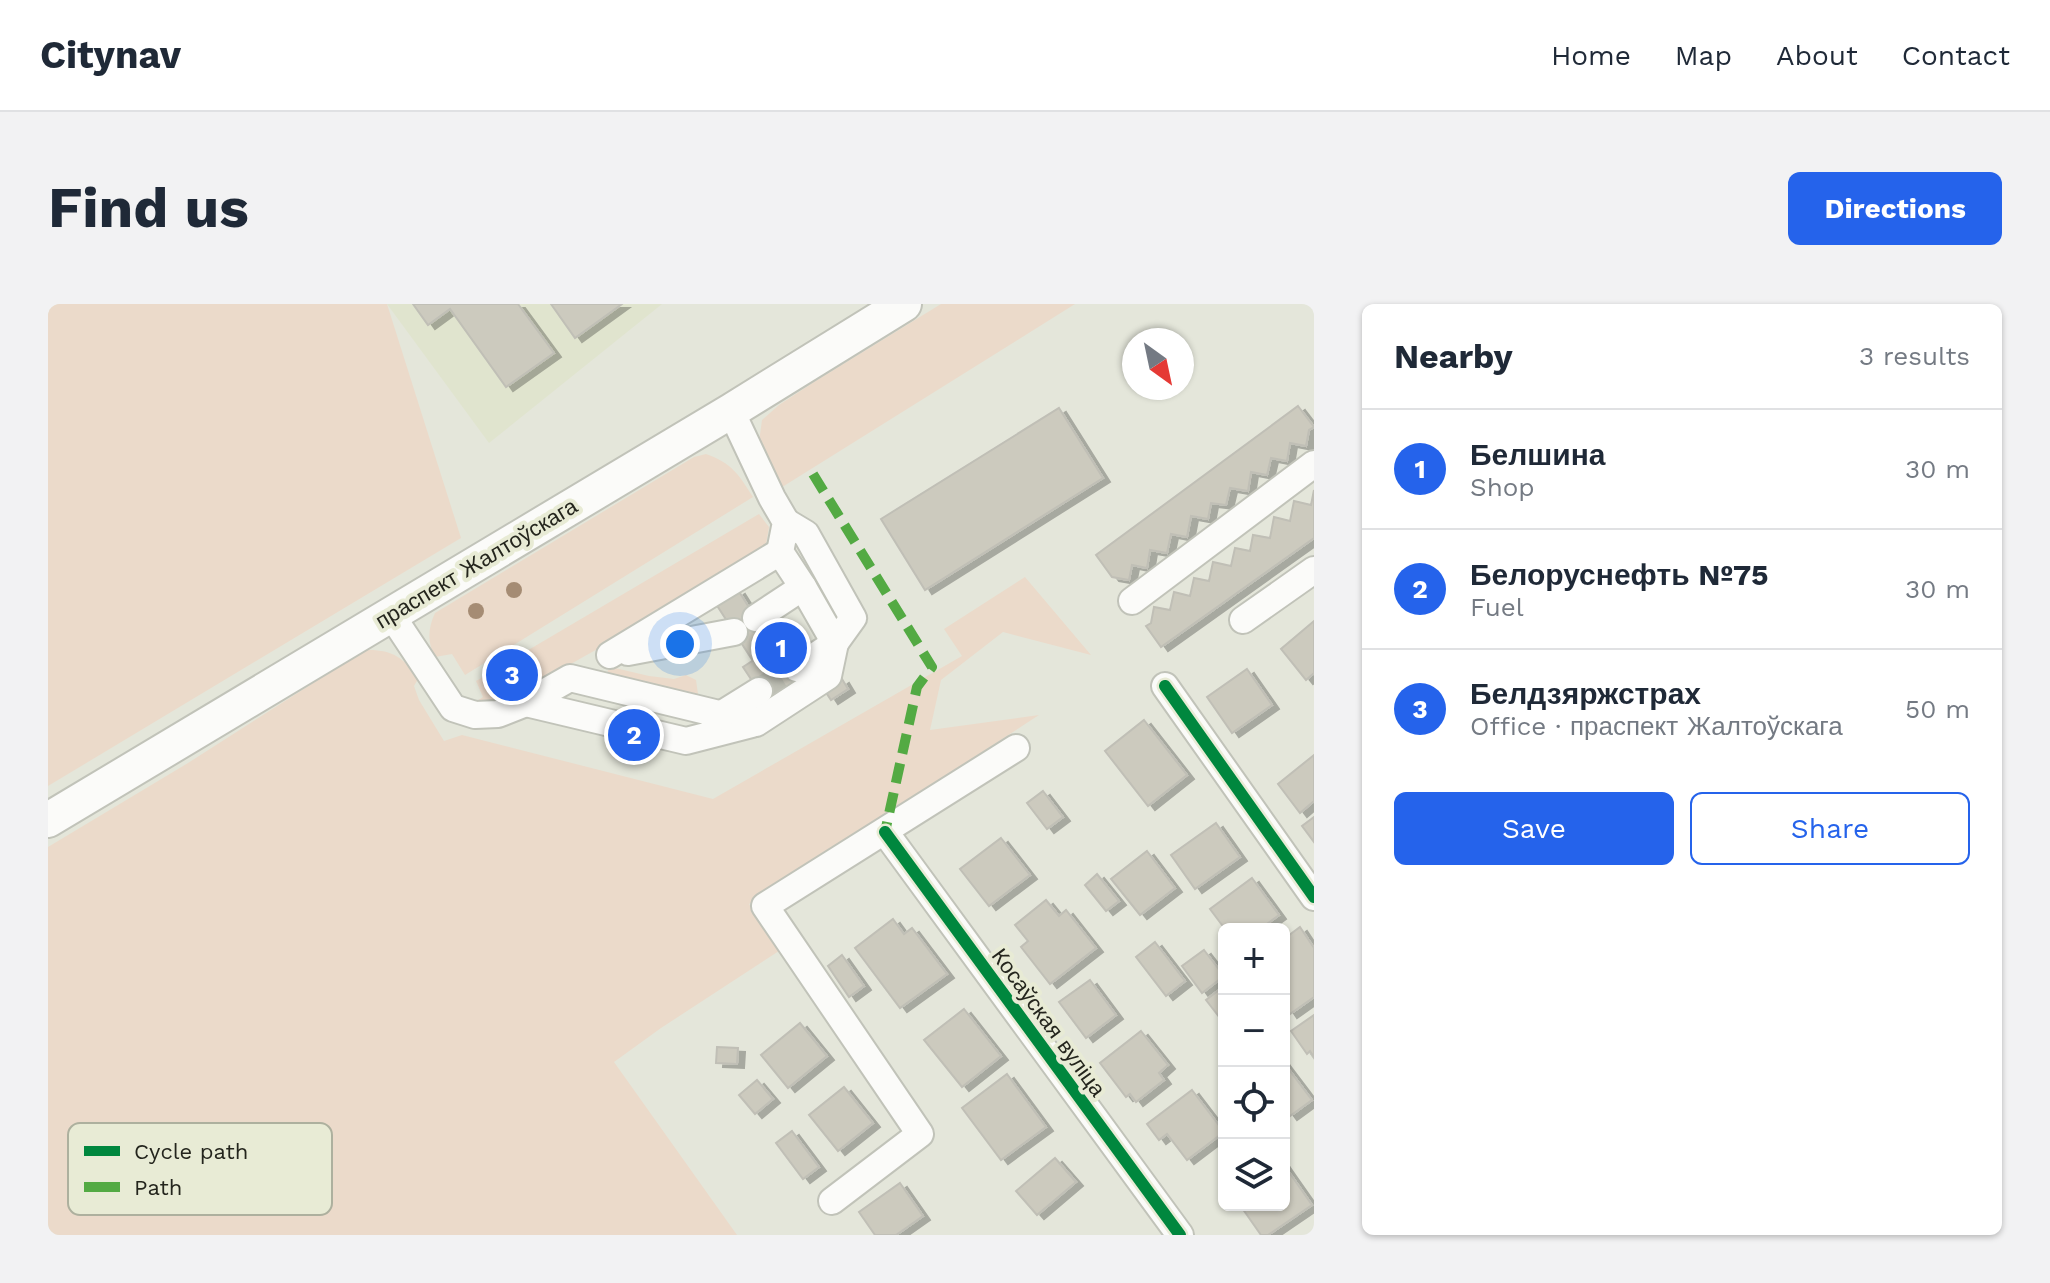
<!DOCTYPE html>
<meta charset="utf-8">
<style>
body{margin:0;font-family:"Work Sans",sans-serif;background:#f2f2f3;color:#1f2937}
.controls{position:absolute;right:24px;bottom:24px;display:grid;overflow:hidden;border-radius:12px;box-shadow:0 2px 6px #0004}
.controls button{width:72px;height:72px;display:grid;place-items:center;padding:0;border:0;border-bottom:2px solid #e0e1e3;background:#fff;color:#1f2937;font:40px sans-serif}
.compass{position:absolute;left:1074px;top:24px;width:72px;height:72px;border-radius:50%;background:#fff;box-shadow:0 2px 6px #0004;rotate:147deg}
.you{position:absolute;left:632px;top:340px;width:28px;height:28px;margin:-20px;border:6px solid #fff;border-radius:50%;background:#1a73e8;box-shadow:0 0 0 12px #1a73e833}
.badge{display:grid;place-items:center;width:52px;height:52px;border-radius:50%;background:#2563eb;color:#fff;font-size:26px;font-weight:700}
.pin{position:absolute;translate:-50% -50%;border:4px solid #fff;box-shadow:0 2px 8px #0006}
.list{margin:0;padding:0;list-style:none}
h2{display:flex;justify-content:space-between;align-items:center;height:104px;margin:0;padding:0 32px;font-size:34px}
h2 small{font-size:26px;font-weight:400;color:#747a83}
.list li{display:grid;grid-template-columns:52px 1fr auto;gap:24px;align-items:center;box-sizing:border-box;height:120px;padding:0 32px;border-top:2px solid #e0e1e3}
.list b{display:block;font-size:30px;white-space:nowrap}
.list p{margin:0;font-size:26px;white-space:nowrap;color:#747a83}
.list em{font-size:26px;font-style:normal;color:#747a83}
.actions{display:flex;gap:16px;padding:24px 32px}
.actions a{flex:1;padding:18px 0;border:2px solid #2563eb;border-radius:12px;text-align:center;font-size:28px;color:#2563eb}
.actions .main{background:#2563eb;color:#fff}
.icon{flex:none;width:44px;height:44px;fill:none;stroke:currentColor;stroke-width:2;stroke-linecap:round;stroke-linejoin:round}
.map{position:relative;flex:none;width:1266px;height:931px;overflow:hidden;border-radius:12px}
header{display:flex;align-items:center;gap:48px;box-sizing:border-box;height:112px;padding:0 40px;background:#fff;border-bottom:2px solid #e0e1e3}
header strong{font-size:38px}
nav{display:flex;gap:44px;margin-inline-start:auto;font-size:28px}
.intro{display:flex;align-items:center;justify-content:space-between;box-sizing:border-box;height:192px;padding:0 48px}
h1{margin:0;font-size:56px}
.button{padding:20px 36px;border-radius:12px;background:#2563eb;color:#fff;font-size:28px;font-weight:700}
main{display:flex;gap:48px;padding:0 48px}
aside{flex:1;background:#fff;border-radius:12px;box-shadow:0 2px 6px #0004}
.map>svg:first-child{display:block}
</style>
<header>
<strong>Citynav</strong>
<nav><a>Home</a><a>Map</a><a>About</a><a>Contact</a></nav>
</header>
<div class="intro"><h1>Find us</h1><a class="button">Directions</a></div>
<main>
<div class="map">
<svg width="1266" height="931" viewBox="0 0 1266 931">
<defs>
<filter id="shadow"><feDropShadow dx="7" dy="4" stdDeviation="0" flood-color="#0004"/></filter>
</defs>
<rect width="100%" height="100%" fill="#e4e6da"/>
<polygon fill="#e0e4ce" points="339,0 614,0 441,139"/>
<g fill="#ebdaca">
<polygon points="0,0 339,0 413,234 0,482"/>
<polygon points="893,0 1027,0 731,185 711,138 714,116 731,101 766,78"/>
<path d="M658,150C684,159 691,171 705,193L417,371L404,350L387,353C379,338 380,324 387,309L646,153Z"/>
<polygon points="711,210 721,223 718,240 706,257 446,403 423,401 435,393 428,377"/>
<path d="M977,273L1043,351L955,328L893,376L882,426L991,411L701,600L731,647L613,724L566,758L689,931H0V543L140,459L317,346C343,345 356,353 370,375L366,382L371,396L396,437L414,431L665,495L914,352L896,325Z"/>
<polygon points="567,364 601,372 626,375 638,371 648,376 650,390 648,397 558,373 560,366"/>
</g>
<g fill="#cccabe" stroke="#c0bfb6" stroke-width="2" filter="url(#shadow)">
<polygon points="365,0 470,0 506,49 458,83 402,5 380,21"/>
<polygon points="503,0 574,0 527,34"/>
<polygon points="1250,102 1266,123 1261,126 1258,142 1242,139 1239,157 1223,154 1219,171 1203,168 1200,187 1182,184 1178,201 1163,199 1160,215 1143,212 1139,233 1123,230 1119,249 1102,246 1099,264 1084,261 1081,276 1064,273 1048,251"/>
<polygon points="1011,104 1055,174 877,286 833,215"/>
<polygon points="1266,186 1266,234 1113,343 1098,322 1103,319 1106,303 1122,306 1126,288 1142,292 1146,274 1161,277 1165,258 1183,262 1187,244 1202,247 1205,231 1222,234 1226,213 1242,217 1246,197 1263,201"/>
<polygon points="690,286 726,343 705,357 668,300"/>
<polygon points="1266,317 1266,369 1258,376 1233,345"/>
<polygon points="733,338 758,376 720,401 695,363"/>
<polygon points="466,358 477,374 461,384 451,368"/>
<polygon points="1199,365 1224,401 1184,429 1159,393"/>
<polygon points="794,375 800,385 783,396 777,387"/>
<polygon points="1096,416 1139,471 1100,502 1057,447"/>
<polygon points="1266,451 1266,497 1252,509 1230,480"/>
<polygon points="995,487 1015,513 999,525 979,499"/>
<polygon points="1266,513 1266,538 1254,522"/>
<polygon points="1168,519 1192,553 1147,585 1123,551"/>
<polygon points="953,534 982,571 941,602 912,565"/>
<polygon points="1099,547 1127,584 1092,611 1063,575"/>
<polygon points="1049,570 1071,597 1058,607 1037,581"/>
<polygon points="1204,574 1231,611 1212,625 1177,625 1162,605"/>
<polygon points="998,596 1011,612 1018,606 1048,644 1002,680 973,643 980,637 967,621"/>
<polygon points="845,615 856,630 864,624 899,670 852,704 807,644"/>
<polygon points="1252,623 1266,644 1266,693 1242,710 1236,701 1236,635"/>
<polygon points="1107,638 1137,677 1118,692 1088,653"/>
<polygon points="1156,646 1176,672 1154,689 1134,662"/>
<polygon points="794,651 816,682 801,693 780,662"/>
<polygon points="1042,676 1068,711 1038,734 1011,698"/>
<polygon points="1171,686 1176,693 1176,711 1172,714 1158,696"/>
<polygon points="916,705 953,752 914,783 876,736"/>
<polygon points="1266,711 1266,753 1262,747 1259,750 1243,727"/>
<polygon points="752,719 779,752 740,784 713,751"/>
<polygon points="1093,727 1120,761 1111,769 1116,776 1088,798 1082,790 1078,793 1052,759"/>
<polygon points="669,743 690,744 689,760 668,759"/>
<polygon points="1236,759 1264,796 1242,812 1236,804"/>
<polygon points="959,770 998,823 953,856 914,804"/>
<polygon points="709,776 725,795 707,810 691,791"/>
<polygon points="796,783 825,819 790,847 761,811"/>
<polygon points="1144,786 1176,828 1139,856 1119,830 1111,836 1099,820"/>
<polygon points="744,827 771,863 755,875 728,839"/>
<polygon points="1007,854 1028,878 989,911 968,887"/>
<polygon points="1236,861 1264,901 1220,931 1213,931 1192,901 1236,901"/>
<polygon points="852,879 875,912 848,931 827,931 811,908"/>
</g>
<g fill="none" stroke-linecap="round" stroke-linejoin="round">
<polyline stroke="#bebfb4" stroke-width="26" stroke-dasharray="26 13" stroke-linecap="butt" points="711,387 749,364"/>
<g stroke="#c1c3b9" stroke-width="30">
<g id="minor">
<polyline points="683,107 724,194 738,218 732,248 755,283 708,314"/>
<polyline points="738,218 758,230 805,314 787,339 749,364"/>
<polyline points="1084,297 1266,160"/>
<polyline points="342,309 405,404 427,411 450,410 478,399 522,374 708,419 780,372 787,339 755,283"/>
<polyline points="1195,316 1266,266"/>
<polyline points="580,348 686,328"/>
<polyline points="562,351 732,248"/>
<polyline points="1117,382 1266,593"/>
<polyline points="478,399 638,437 704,420"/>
<polyline points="666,415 711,387"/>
<polyline points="837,528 1132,931"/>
<polyline points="784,897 872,830 717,602 968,444"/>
</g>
</g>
<g stroke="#c1c3b9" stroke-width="38">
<polyline id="major" points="0,516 683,107 856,0"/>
</g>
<use href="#minor" stroke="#fbfbf9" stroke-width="26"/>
<use href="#major" stroke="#fbfbf9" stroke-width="34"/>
<polyline stroke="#53aa43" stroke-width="10" stroke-dasharray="20 10" stroke-linecap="butt" points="765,170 884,363 869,383 837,528"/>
<g stroke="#e8ebd5" stroke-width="17">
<g id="cycleway">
<polyline points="1117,382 1266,593"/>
<polyline points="837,528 1132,931"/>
</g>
</g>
<use href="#cycleway" stroke="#00873e" stroke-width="12"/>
</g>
<g fill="#a58c74">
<circle cx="466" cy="286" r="8"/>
<circle cx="428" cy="307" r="8"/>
</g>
<g text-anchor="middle" stroke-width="8" stroke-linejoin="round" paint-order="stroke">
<g font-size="22" fill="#24251d" stroke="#e8ebd5">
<text transform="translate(428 259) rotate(-31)" y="8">праспект Жалтоўскага</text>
<text transform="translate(1001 718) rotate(54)" y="8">Косаўская вуліца</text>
</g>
</g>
<rect x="20" y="819" width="264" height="92" rx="12" fill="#e8ebd5" stroke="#adb09e" stroke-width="2"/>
<rect x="36" y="842" width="36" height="10" fill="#00873e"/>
<rect x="36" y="878" width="36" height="10" fill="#53aa43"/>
<g font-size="22" fill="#24251d">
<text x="86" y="855">Cycle path</text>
<text x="86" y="891">Path</text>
</g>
</svg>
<div class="controls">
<button>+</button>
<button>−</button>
<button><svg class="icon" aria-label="locate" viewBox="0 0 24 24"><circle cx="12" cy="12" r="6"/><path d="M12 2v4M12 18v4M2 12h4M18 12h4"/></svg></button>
<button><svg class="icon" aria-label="layers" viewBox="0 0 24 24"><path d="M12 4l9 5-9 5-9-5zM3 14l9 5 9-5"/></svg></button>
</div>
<svg class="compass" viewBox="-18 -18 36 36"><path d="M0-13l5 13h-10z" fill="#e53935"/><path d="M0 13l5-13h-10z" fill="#747a83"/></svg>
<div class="you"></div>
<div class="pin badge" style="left:733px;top:344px">1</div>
<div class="pin badge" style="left:586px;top:431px">2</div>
<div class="pin badge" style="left:464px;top:371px">3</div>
</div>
<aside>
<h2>Nearby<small>3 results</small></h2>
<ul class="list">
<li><span class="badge">1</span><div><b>Белшина</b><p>Shop</p></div><em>30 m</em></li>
<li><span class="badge">2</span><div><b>Белоруснефть №75</b><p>Fuel</p></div><em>30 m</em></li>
<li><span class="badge">3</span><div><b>Белдзяржстрах</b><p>Office · праспект Жалтоўскага</p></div><em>50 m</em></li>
</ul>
<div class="actions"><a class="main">Save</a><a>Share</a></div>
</aside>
</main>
